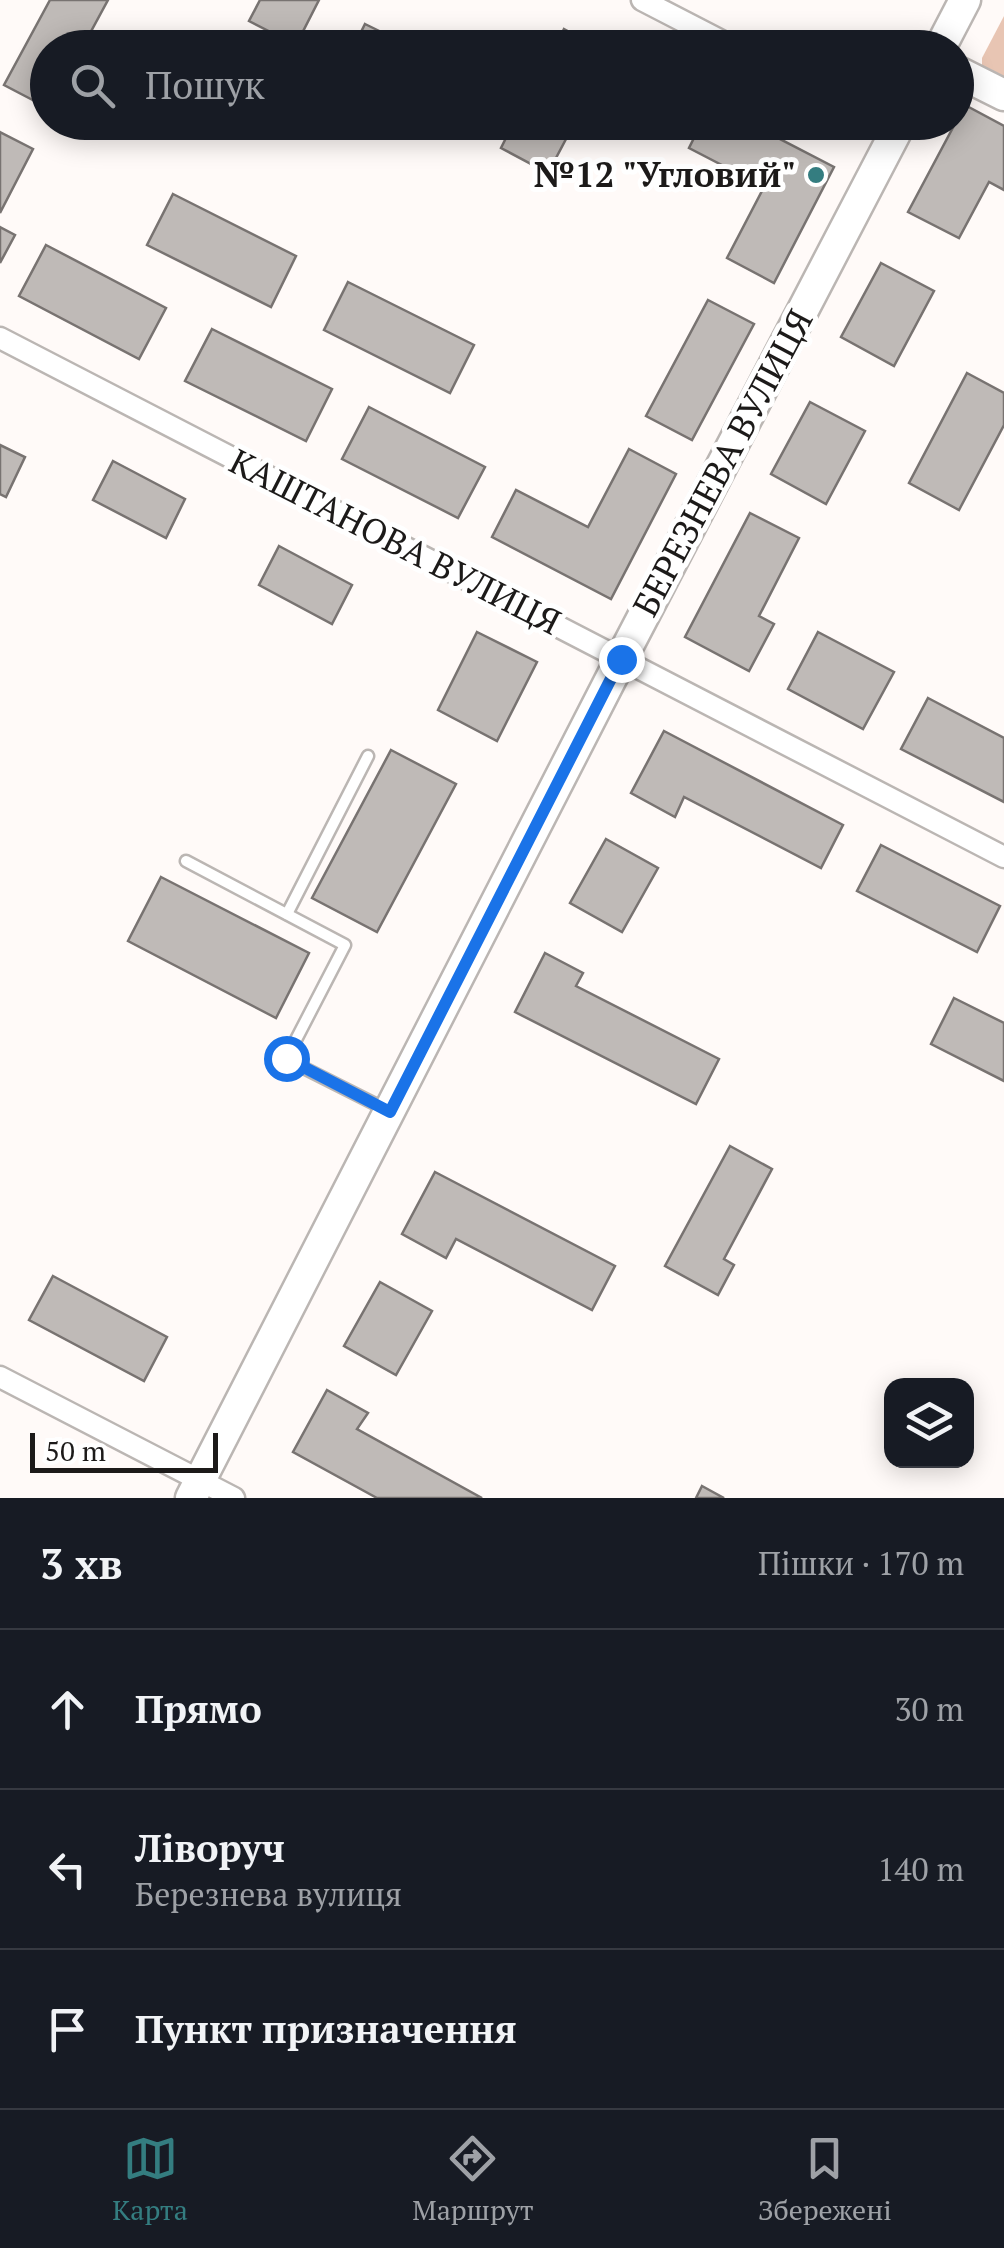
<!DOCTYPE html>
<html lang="uk">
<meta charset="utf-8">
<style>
body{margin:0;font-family:"PT Serif",serif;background:#20242c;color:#f1f3f6}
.controls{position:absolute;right:30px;bottom:30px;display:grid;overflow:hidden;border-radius:20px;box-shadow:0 5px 25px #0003}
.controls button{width:90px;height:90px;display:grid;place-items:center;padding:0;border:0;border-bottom:2px solid #363941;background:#171b24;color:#f1f3f6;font:50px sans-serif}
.scale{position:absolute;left:30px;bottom:25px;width:188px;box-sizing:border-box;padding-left:10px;border:5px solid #1c1a19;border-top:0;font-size:28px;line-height:35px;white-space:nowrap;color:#1c1a19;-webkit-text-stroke:8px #fff;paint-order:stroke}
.stop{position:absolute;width:30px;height:30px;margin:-22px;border:8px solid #1a73e8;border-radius:50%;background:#fff}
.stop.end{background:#1a73e8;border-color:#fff;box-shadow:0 2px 10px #0008}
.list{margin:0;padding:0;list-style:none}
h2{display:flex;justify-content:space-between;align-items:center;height:130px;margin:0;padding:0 40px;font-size:42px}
h2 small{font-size:32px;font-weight:400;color:#9ea1a6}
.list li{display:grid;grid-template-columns:65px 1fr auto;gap:30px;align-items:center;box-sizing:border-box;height:160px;padding:0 40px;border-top:2px solid #363941}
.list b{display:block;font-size:38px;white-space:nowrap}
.list p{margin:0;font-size:32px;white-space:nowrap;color:#9ea1a6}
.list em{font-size:32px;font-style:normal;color:#9ea1a6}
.icon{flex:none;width:55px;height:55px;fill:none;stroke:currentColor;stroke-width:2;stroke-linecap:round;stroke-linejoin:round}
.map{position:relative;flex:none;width:1004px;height:1498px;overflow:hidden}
.search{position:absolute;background:#171b24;box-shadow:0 5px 25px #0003;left:30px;right:30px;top:30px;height:110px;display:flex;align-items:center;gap:25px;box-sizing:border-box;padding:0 35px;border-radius:55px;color:#9ea1a6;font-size:38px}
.sheet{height:610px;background:#171b24}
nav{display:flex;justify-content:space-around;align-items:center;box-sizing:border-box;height:140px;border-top:2px solid #363941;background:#171b24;font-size:28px;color:#9ea1a6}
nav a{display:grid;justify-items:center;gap:5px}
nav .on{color:#347d80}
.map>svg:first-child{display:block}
</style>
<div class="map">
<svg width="1004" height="1498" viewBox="0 0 1004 1498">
<rect width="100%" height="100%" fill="#fffaf8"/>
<polygon fill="#e8c5b3" points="1004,16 1004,91 982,72 982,58"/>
<g fill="#bfbab7" stroke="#787371" stroke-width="2.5">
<polygon points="50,0 108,0 82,48 48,48 48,108 4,85"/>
<polygon points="260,0 319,0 296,45 249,21"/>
<polygon points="365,24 414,48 353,48"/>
<polygon points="564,29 599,48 554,48"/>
<polygon points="965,105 1004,126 1004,190 989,182 959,238 908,212"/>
<polygon points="514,122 575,122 548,173 501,148"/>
<polygon points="633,122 664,122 657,135"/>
<polygon points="702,122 747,122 834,167 774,283 727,258 764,187 689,148"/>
<polygon points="0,132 33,149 0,213"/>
<polygon points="173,194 296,256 271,307 147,245"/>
<polygon points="0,227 15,235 0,263"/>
<polygon points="46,245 166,308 139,359 19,296"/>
<polygon points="881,263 934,291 894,366 841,337"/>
<polygon points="348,282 474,345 450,393 324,330"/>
<polygon points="708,300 754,324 692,440 646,416"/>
<polygon points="212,329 332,389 306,441 185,381"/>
<polygon points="967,373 1004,393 1004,425 959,510 909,483"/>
<polygon points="810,402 865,431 826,504 771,474"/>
<polygon points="369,407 485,467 458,518 342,459"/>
<polygon points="0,445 25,457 6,497 0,494"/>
<polygon points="629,449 676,474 611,599 492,537 516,490 588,527"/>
<polygon points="113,461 185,499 166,538 93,500"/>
<polygon points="750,513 799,538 759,616 774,624 749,671 685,637"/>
<polygon points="279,546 352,585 332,624 259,585"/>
<polygon points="477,632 537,662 497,741 438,710"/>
<polygon points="818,632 894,672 863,729 788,689"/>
<polygon points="928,698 1004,738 1004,802 901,749"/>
<polygon points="664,731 843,825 821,868 684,797 675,817 631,793"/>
<polygon points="391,750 456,784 377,932 312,898"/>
<polygon points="606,839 658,868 622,932 570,903"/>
<polygon points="881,845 1000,906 977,952 857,891"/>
<polygon points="161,877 309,953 276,1018 128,941"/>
<polygon points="545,953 583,973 576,986 719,1059 696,1104 515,1012"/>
<polygon points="954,998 1004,1023 1004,1081 931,1044"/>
<polygon points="730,1146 772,1169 724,1259 734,1265 718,1295 665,1266"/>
<polygon points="435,1172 615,1266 592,1310 456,1239 446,1258 402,1234"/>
<polygon points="53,1276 167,1337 144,1381 29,1320"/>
<polygon points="380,1282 432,1311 396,1375 344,1346"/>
<polygon points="327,1390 368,1413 357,1429 482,1498 377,1498 293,1452"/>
<polygon points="702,1486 724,1498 696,1498"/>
</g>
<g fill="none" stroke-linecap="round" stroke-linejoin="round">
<g stroke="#bbb6b3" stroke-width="15">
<g id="lane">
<polyline points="186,861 345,945 286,1059 385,1109"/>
<polyline points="287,914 368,756"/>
</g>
</g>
<g stroke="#bbb6b3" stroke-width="25">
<g id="street">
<polyline points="642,0 735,48"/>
<polyline points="0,338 1004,857"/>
<polyline points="0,1377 234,1498"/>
</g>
</g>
<g stroke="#bbb6b3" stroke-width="35">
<g id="secondary">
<polyline points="940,48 965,0"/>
<polyline points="956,71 1004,95"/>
<polyline points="191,1498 621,659 901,122"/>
</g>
</g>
<use href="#lane" stroke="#fff" stroke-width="10"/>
<use href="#street" stroke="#fff" stroke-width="20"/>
<use href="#secondary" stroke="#fff" stroke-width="30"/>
</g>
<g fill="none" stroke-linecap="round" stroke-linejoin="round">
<polyline stroke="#1a73e8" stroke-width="12" points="286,1058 390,1112 621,659"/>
</g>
<circle fill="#347d80" stroke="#fff" stroke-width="4" cx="816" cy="175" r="10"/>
<g text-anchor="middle" stroke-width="10" stroke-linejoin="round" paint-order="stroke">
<g font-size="35" font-weight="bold" fill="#1c1a19" stroke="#fff" text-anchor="end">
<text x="796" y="187">№12 "Угловий"</text>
</g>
<g font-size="35" fill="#1c1a19" stroke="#fff">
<text transform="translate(723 463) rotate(-62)" y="12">БЕРЕЗНЕВА ВУЛИЦЯ</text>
<text transform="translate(395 542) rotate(27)" y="12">КАШТАНОВА ВУЛИЦЯ</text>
</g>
</g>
</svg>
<div class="controls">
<button><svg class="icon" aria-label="layers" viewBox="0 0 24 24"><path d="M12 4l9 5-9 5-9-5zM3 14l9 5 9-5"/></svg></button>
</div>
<div class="scale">50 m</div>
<div class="stop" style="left:286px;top:1058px"></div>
<div class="stop end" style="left:621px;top:659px"></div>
<div class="search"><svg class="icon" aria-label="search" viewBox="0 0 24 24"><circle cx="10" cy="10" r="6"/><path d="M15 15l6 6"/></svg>Пошук</div>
</div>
<section class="sheet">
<h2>3 хв<small>Пішки · 170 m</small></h2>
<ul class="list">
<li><svg class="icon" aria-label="ahead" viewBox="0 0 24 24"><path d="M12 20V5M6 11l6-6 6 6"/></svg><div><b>Прямо</b></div><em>30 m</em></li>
<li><svg class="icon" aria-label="left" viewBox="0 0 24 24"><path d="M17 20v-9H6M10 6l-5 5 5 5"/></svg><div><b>Ліворуч</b><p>Березнева вулиця</p></div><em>140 m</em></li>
<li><svg class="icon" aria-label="arrive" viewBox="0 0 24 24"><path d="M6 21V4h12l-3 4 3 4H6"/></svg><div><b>Пункт призначення</b></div></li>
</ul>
</section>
<nav>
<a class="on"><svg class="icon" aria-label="map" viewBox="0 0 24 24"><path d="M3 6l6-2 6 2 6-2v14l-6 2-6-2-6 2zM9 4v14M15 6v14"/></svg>Карта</a>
<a><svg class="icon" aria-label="directions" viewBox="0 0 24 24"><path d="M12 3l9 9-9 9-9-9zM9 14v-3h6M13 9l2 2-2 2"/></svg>Маршрут</a>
<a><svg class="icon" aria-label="saved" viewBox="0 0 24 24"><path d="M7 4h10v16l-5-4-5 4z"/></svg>Збережені</a>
</nav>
